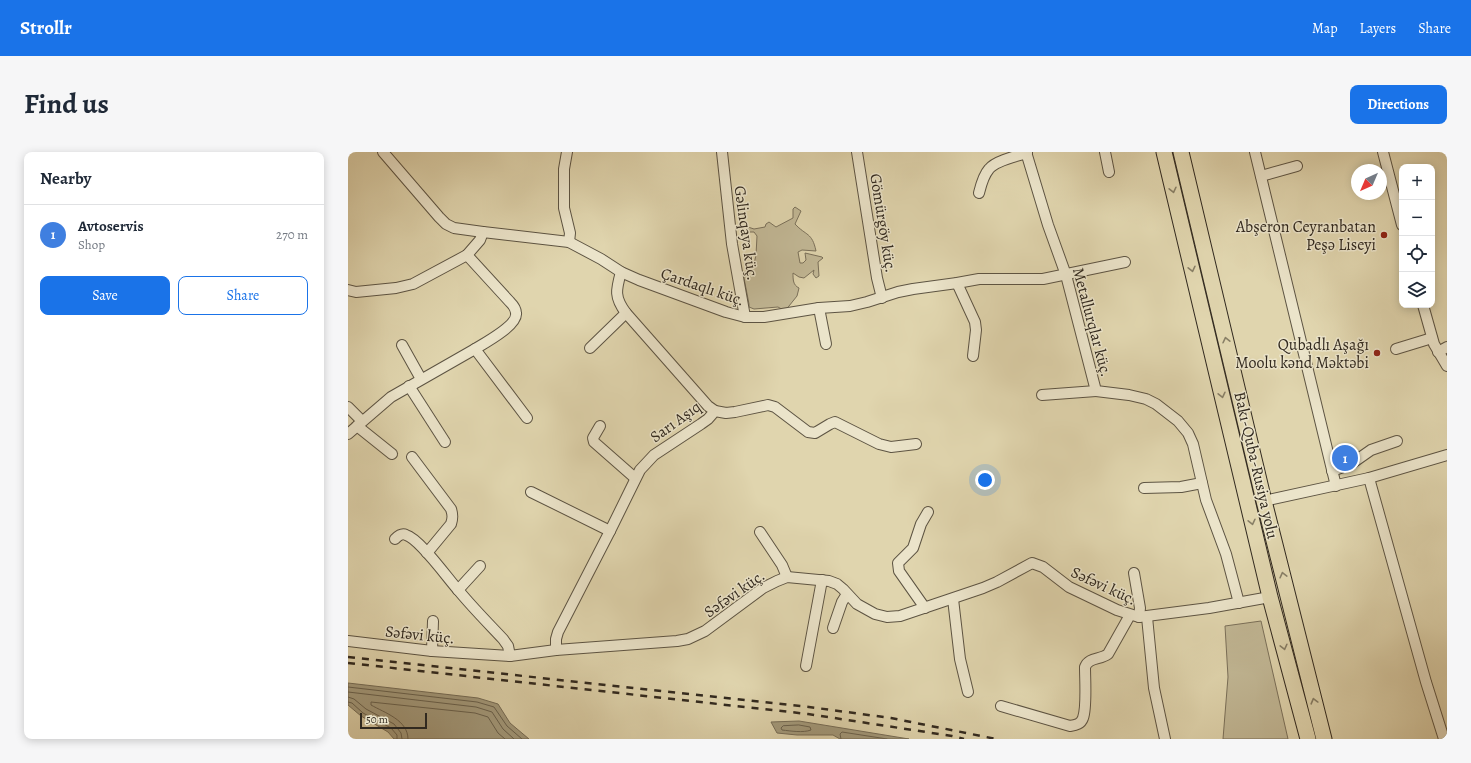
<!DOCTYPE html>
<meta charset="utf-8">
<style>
body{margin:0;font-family:Alegreya,serif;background:#f6f6f7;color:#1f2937}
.controls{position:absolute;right:12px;top:12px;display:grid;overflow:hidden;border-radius:8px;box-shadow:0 2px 10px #0003}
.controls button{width:36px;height:36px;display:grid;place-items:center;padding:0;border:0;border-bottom:1px solid #e0e1e3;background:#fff;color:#1f2937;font:20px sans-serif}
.compass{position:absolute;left:1003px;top:12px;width:36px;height:36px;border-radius:50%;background:#fff;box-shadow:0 2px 10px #0003;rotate:224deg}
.scale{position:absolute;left:12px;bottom:10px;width:67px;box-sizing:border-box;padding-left:4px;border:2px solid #31291f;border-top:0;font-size:11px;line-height:14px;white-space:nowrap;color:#31291f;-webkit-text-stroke:3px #ebe4ca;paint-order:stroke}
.you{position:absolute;left:637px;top:328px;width:14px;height:14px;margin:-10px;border:3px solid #fff;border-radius:50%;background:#1a73e8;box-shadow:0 0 0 6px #1a73e833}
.badge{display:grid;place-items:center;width:26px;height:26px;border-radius:50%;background:#1a73e8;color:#fff;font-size:13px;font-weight:700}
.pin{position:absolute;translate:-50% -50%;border:2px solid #fff;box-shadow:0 1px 4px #0006}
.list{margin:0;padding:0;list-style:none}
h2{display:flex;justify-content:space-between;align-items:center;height:52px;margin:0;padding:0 16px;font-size:17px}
h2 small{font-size:13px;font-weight:400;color:#747a83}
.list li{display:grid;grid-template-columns:26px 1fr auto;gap:12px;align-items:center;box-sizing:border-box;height:60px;padding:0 16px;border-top:1px solid #e0e1e3}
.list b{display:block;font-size:15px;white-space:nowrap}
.list p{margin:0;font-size:13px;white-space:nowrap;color:#747a83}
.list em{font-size:13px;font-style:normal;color:#747a83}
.actions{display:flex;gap:8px;padding:12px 16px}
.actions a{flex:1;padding:9px 0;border:1px solid #1a73e8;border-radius:8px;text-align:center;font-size:14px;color:#1a73e8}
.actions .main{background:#1a73e8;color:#fff}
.icon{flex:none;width:22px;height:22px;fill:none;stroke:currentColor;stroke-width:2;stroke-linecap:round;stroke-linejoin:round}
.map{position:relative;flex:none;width:1099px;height:587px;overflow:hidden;border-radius:8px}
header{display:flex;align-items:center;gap:24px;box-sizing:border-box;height:56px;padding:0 20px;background:#1a73e8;color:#fff}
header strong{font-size:19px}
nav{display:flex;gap:22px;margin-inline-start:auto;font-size:14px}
.intro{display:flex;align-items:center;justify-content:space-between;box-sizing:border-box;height:96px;padding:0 24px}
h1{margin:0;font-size:28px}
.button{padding:10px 18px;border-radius:8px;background:#1a73e8;color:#fff;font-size:14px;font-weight:700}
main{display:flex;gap:24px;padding:0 24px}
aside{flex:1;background:#fff;border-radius:8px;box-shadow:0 2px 10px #0003}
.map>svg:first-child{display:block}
</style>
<header>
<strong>Strollr</strong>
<nav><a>Map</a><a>Layers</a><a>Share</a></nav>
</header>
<div class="intro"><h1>Find us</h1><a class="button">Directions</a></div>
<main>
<aside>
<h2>Nearby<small></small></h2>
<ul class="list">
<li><span class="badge" style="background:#3f7fe0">1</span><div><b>Avtoservis</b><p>Shop</p></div><em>270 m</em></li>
</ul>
<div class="actions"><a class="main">Save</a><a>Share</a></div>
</aside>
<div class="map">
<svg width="1099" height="587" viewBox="0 0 1099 587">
<rect width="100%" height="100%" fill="#e0d5ae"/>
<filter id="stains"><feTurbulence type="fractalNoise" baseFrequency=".005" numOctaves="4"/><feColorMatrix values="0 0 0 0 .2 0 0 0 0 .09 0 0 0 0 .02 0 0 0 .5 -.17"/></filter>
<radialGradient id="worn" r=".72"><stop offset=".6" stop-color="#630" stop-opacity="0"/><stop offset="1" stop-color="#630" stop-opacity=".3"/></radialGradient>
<g fill="#c2b896" stroke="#7a705a">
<path d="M447,55L453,59L447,72C458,84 464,80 468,99L454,98L450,100L452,111H455L458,108L457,101L474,105L475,106L470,110L471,124L468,126L465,122L466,118L456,126L451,125L445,121C445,128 445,133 451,136L449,144L437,159L430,155L406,157L401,155V152L395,121L406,112L408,103L409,84L406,80H401L399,78L400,75L406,77L417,75L418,72L421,70L428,75L445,66V57Z"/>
<polygon points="913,469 940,587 875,587 880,525 877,474"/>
</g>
<g fill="#a49b7d" stroke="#766d57">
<polygon points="0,531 130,546 150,552 162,571 181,587 46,587 40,580 13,564 0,553"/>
<polygon points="451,569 561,587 492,587 485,583 449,583 429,581 423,570"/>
</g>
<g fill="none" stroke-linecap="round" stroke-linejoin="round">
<g stroke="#6a624e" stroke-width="1">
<polyline points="0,535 129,550 146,555 159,574 174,587"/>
<polyline points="0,540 128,555 144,560 155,577 166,587"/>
<polyline points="0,545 6,547 18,557 46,572 53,581 54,587"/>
<polyline points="0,550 4,551 15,561 43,576 49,583 49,587"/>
<path d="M451,573L462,575L463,578C455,581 443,579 434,578L433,576L435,574Z"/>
<path d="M60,587C60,568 37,561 23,553V550L127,561L140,565L150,581L157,587"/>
<polyline points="493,587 492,582 494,580 539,587"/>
</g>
<g stroke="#5d5443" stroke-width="12">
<g id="minor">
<polyline points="35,0 91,65 98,72 106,76 135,80 221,90 253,107 273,120 291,128 378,160 397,165 416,165 471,156 502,154 519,150 550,140 565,137 609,131 631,127 695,127 777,110"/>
<polyline points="219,0 216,17 216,56 222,81 221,90"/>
<polyline points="374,0 384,92 397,165"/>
<polyline points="509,0 529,126 534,146"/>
<polyline points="678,0 700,73 718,123 748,239 781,243 798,247 808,252 830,269 840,281 845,292 858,348 878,402 891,451"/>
<polyline points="757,0 761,20"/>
<polyline points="907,0 988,334"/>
<polyline points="1035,0 1054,73"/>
<polyline points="913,24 949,14"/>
<path d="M631,41C633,33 635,24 641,17C647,9 668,4 679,1"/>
<path d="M119,103L162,150C165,153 168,157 168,161C170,173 137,191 127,197"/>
<path d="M273,120C268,138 266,145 278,161L360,254L367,259"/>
<polyline points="609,131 627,170 628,178 625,204"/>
<polyline points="0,138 8,140 48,136 65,132 119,103 132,88 135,80"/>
<polyline points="1075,153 1086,192 1099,214"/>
<polyline points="471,156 478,192"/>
<polyline points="54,193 73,227"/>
<polyline points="242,196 278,161"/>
<polyline points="1048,197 1084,186"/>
<polyline points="1090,200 1099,195"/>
<polyline points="61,234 97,290"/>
<polyline points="694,243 748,239"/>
<polyline points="0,255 14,269"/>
<polyline points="9,274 44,302"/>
<polyline points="252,274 245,286 246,290 287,326"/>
<polyline points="0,282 43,245 127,197 179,266"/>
<path d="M64,305L103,357C105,363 105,366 103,372L79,401"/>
<polyline points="984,319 1003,312 1023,298 1049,289"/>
<polyline points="1021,326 1078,530 1096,587"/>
<polyline points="796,336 833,335 854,331"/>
<polyline points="183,340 262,379"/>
<polyline points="916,349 1021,326 1099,303"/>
<polyline points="412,380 434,413 439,425"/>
<path d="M47,387C50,384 54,381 58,383C72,387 100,427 111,439C125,456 140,471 155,487L160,494L162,504"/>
<polyline points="786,421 792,456 791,465"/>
<polyline points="110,438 132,414"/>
<polyline points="605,447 612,507 620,540"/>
<polyline points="577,456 551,419 550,411 565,396 573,372 580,360"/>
<polyline points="799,465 806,536 817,587"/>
<polyline points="485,476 494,450 499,442"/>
<polyline points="0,489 84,499 162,504 208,498 329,489 340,487 357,479 415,436 429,429 439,425 481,429 489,432 495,437 509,452 527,462 539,465 552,464 635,436 649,430 684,411 695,415 721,435 769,458 791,465 861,456 922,445"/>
<polyline points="208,498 208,487 210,480 262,379 292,318 306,303 353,272 360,267 367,259 378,261 387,260 420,253 427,255 460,280 467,281 482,272 487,270 531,292 543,295 568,292"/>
<polyline points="84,499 85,469"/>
<polyline points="458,514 474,428"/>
<path d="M653,554L722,574C728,573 733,572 735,566C739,555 737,528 737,515C741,505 752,508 760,502L782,463"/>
</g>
</g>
<g stroke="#31291f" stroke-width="17">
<g id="highway">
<polyline points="816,0 922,445 960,587"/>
<polyline points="833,0 916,349 976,587"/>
</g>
</g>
<use href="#minor" stroke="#ebe4ca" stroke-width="10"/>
<use href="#highway" stroke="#e0d5ae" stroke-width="15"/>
<g stroke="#31291f" stroke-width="2.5" stroke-dasharray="7 7" stroke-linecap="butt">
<polyline points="0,505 461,555 543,566 648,587"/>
<polyline points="0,511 460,562 604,584 616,587"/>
</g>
</g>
<defs><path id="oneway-chevron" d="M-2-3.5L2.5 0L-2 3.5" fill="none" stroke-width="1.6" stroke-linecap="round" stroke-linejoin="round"/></defs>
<g stroke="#887f66">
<use href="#oneway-chevron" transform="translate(825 38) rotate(77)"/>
<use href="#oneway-chevron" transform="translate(844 117) rotate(77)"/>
<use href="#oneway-chevron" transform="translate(878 188) rotate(-103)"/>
<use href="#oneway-chevron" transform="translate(874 243) rotate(77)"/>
<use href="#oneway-chevron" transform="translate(904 370) rotate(77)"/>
<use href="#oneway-chevron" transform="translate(935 423) rotate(-104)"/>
<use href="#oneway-chevron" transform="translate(936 495) rotate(76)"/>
<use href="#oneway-chevron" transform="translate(966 549) rotate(-105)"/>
</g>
<g fill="#8f2418" stroke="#ebe4ca" stroke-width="1.5">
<circle cx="1036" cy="83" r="4"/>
<circle cx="1029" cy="201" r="4"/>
</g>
<g text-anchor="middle" stroke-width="3" stroke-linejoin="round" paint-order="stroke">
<g font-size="16" fill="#31291f" stroke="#ebe4ca">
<text transform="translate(536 71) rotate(81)" y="6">Gömürgöy küç.</text>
<text transform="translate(399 81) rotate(82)" y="6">Gəlinqaya küç.</text>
<text transform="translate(355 134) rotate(19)" y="6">Çardaqlı küç.</text>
<text transform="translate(745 170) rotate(75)" y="6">Metallurqlar küç.</text>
<text transform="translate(327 269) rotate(-36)" y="6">Sarı Aşıq</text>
<text transform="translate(909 313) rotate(77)" y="6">Bakı-Quba-Rusiya yolu</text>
<text transform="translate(756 433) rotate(25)" y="6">Səfəvi küç.</text>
<text transform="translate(386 441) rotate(-35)" y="6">Səfəvi küç.</text>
<text transform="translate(72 482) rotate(6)" y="6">Səfəvi küç.</text>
</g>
<g font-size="16" fill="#31291f" stroke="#ebe4ca" text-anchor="end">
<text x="1028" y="80">Abşeron Ceyranbatan<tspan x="1028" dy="18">Peşə Liseyi</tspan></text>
<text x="1021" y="198">Qubadlı Aşağı<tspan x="1021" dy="18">Moolu kənd Məktəbi</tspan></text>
</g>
</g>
<rect width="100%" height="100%" filter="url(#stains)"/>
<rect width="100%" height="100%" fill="url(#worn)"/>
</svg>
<div class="controls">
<button>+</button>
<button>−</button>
<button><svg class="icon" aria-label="locate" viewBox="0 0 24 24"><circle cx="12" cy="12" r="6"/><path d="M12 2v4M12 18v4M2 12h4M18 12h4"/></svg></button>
<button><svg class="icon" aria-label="layers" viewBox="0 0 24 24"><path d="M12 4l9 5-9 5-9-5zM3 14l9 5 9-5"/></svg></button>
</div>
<svg class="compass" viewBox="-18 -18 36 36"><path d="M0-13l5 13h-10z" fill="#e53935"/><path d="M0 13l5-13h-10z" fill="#747a83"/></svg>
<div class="scale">50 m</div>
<div class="you"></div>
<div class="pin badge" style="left:997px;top:306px;background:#3f7fe0">1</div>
</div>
</main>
